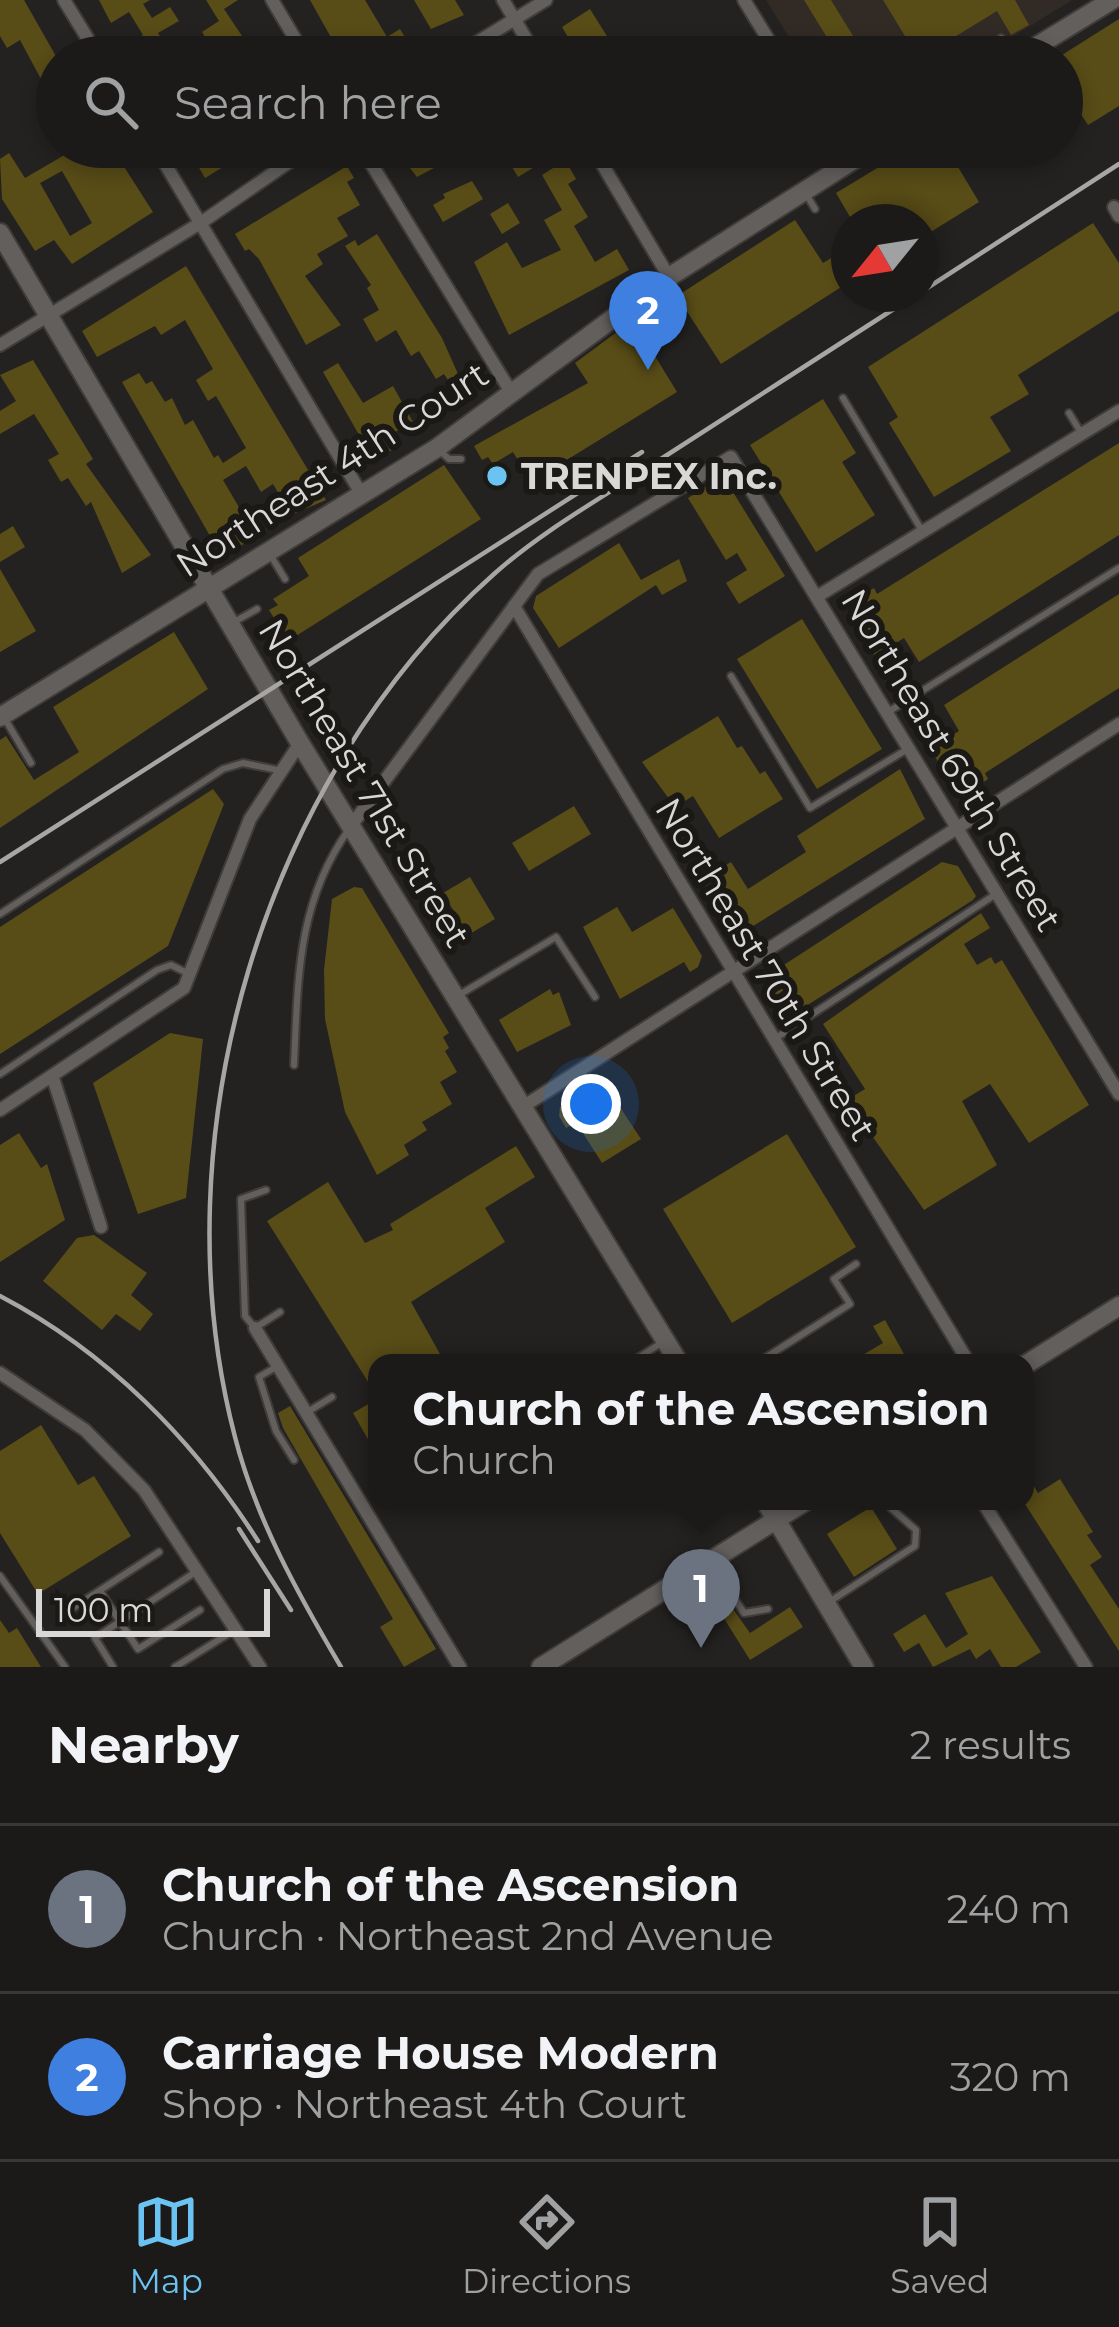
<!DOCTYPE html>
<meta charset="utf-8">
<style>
body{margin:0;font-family:Montserrat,sans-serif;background:#282725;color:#f1f3f6}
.compass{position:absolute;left:831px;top:204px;width:108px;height:108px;border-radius:50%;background:#1b1a18;box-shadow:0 6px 18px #0003;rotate:240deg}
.scale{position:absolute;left:36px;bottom:30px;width:234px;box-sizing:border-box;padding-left:12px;border:6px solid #dad8d7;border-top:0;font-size:33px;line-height:42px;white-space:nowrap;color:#dad8d7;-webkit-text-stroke:9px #1b1916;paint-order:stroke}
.you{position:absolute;left:591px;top:1104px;width:42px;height:42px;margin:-30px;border:9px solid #fff;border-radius:50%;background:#1a73e8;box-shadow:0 0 0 18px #1a73e833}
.badge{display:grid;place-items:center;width:78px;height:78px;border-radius:50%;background:#6ac3f1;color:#fff;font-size:39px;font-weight:700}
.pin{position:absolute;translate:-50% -99px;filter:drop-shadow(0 3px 6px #0008)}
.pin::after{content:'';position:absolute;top:63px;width:42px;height:36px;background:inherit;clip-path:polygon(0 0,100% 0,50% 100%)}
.popup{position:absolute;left:368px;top:1354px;width:666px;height:156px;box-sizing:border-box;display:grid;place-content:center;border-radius:24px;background:#1b1a18;filter:drop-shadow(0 3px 9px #0005);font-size:39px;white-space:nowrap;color:#a0a1a2}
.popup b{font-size:45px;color:#f1f3f6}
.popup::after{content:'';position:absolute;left:50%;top:100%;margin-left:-24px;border:24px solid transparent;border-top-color:#1b1a18}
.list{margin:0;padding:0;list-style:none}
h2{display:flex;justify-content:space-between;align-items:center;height:156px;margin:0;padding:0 48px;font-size:51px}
h2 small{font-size:39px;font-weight:400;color:#a0a1a2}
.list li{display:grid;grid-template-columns:78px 1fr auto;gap:36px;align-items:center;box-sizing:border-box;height:168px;padding:0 48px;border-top:3px solid #393837}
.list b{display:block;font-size:45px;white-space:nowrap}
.list p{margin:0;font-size:39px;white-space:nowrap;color:#a0a1a2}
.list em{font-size:39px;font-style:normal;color:#a0a1a2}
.icon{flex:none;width:66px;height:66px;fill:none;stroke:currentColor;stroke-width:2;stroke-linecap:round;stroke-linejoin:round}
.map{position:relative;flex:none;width:1119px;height:1667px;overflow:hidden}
.search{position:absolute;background:#1b1a18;box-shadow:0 6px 18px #0003;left:36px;right:36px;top:36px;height:132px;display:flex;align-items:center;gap:30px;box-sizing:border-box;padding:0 42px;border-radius:66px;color:#a0a1a2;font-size:45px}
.sheet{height:492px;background:#1b1a18}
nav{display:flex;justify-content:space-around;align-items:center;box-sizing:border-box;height:168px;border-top:3px solid #393837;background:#1b1a18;font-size:33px;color:#a0a1a2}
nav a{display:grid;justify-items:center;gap:6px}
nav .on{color:#6ac3f1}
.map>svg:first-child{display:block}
</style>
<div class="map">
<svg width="1119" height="1667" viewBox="0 0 1119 1667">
<rect width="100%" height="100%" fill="#242220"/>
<polygon fill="#322a24" points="766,0 1072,0 980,57 801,57"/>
<g fill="#584c17" fill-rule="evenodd">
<polygon points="0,0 24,0 57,58 57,109 20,40 7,48 0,36"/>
<polygon points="99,0 150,0 143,4 152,18 170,7 179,21 158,33 165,44 132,57 125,45 143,35 129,12 111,23"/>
<polygon points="206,0 238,0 224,9 256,57 217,57 202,32 219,21"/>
<polygon points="310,0 365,0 387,37 400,29 412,49 398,57 342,57"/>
<polygon points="414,0 455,0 464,15 431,29"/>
<polygon points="804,0 831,0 866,57 839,57"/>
<polygon points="883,0 1015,0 1029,25 1011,35 997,11 922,57 882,57 908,41"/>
<polygon points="590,9 620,57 580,57 562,27"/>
<polygon points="1119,19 1119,106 1088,125 1062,85 1062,55"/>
<path d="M99,147H107L117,164L121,162L153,212L72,264L54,240L35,251L2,199L0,159L9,153L25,178L68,153L74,162ZM62,171L92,223L70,236L40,183Z"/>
<polygon points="187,147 211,147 223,167 205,178"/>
<polygon points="394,147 422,147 434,168 417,177"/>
<polygon points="511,147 538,147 546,160 518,177 503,152"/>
<polygon points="912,147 946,147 979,202 921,238 921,222 853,222 836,193"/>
<polygon points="561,163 567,163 576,179 568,184 588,217 574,226 595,262 617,249 629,270 509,335 474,262 507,242 522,268 561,250 544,220 562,210 542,175"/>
<polygon points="347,166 354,178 347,182 360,205 337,218 348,236 317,254 323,264 305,276 341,325 306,345 259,259 249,249 245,251 235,234"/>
<polygon points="472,181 483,199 443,222 433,205 445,198 443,194"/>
<polygon points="508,203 520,223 502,234 490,214"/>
<polygon points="795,220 823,263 849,247 849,282 721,364 677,296"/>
<polygon points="1093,223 1119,263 1119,311 1018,375 1029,394 990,417 1011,451 934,497 889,423 898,417 868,367"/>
<polygon points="377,234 442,338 458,374 448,380 444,374 436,379 419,351 411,356 396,330 376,342 363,319 379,310 367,288 371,285 345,246 355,240 358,246"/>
<polygon points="186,266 326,500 291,515 273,484 261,492 246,466 223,480 246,519 256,513 267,530 222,557 122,382 139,373 146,384 152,381 165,402 172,398 185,425 193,420 214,458 218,455 223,463 246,448 216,396 208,401 196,380 213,369 185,320 161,335 155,326 97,357 82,331"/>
<polygon points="633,320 677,392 531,482 513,452 493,464 488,457 482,460 474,446 588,383 575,363"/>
<polygon points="33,360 93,459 86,464 151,555 122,573 91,502 86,506 68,478 61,482 48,460 59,454 34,414 0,434 0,411 16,401 0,375"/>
<polygon points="338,363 363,403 393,386 413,422 388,436 395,448 374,461 323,372"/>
<polygon points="823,399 856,453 842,462 875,515 816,552 750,445"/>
<polygon points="1119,443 1119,535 919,662 904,638 875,656 851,618 857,599 874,588 877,594"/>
<polygon points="444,465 481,519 288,641 269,610 278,605 273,599 309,576 298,558"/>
<polygon points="723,476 785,576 739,604 726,583 747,570 737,553 726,560 688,498"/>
<polygon points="13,526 25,547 0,562 0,534"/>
<polygon points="619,543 641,580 679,559 687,581 662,595 656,585 559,648 533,608 536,596"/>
<polygon points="0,569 36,631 0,652"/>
<polygon points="1119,594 1119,688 985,773 988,779 972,790 951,784 930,748 959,731 944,705"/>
<polygon points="802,619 882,749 817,789 737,659"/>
<polygon points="174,632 208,689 0,828 0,740 6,736 34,780 79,752 53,707"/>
<polygon points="718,716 737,748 742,746 760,774 765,771 783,799 719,838 693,796 675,807 642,762"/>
<polygon points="900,769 925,819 745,931 731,928 701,880 731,862 748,889 806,852 797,836"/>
<polygon points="213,789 224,804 168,946 0,1054 0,927"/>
<polygon points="574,806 591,834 529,871 512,843"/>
<polygon points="942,862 958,866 976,896 973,900 784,1020 765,991 770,974"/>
<polygon points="470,877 495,919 468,935 443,893"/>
<polygon points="354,887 362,888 449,1033 443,1037 449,1048 445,1051 457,1072 440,1082 452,1104 422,1122 427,1130 404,1145 409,1155 377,1175 345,1112 325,1019 324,970 332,899"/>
<polygon points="617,907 632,932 673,908 702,956 698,967 690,972 684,962 620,999 583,927"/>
<polygon points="981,913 990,928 964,944 977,965 991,957 995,964 1002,960 1089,1105 1029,1143 990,1084 962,1101 997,1165 924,1210 847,1100 865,1089 823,1024"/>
<polygon points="550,989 553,995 559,992 571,1025 517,1052 499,1020"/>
<polygon points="170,1033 203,1039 186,1198 138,1214 93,1083"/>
<polygon points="602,1080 641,1139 602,1163 576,1122 566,1128 559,1116 560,1107"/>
<polygon points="19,1133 41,1168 47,1164 65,1220 0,1262 0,1145"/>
<polygon points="787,1134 856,1247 732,1323 663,1209"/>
<polygon points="516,1146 535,1177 485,1208 505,1242 411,1302 445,1363 377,1363 377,1396 267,1221 328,1182 365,1243 393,1230 390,1224"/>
<polygon points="94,1235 147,1273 131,1295 153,1314 140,1331 116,1314 102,1330 43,1281 77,1238"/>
<polygon points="885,1320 909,1363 849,1363 883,1343 873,1326"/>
<polygon points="377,1399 377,1455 353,1413"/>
<polygon points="290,1406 436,1649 404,1667 380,1627 393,1619 283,1428 278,1413"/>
<polygon points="41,1425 78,1485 94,1476 131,1536 38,1594 0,1533 0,1451"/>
<polygon points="1025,1472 1038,1493 1060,1479 1093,1532 1087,1535 1102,1557 1090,1565 1119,1609 1119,1651 1025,1504"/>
<polygon points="871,1507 897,1549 854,1577 827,1534"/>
<polygon points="992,1576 1041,1652 1016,1667 1001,1667 990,1649 976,1659 970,1649 933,1667 919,1643 904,1652 893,1634 925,1614 946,1648 968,1634 945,1593"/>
<polygon points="719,1589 750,1633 790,1607 803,1627 750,1660 710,1596"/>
<polygon points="0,1620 9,1633 17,1628 41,1667 0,1667"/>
</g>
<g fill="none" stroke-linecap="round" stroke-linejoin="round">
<g stroke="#3f3c3a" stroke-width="10">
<g id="lane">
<polyline points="1001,38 1014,57"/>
<polyline points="635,57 659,41"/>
<polyline points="806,194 815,209"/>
<polyline points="649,296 656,309"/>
<polyline points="843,398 921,529"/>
<polyline points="1069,413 1080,431"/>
<polyline points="440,451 449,459 461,459"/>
<polyline points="271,556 285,579"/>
<polyline points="234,622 257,609"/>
<polyline points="731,676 810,808 906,750"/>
<polyline points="888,712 1119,568"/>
<polyline points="5,719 31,763"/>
<polyline points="0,914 223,769 243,763 278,770"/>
<polyline points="459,995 556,937 595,997"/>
<polyline points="776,1038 996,894"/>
<path d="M294,1065C298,978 297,903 349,829"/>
<polyline points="0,1074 157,970 171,965 189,974"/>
<polyline points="266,1190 241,1199 245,1316 255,1328 280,1312"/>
<polyline points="630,1363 663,1342"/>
<polyline points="757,1363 850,1304 834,1279 856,1264"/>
<polyline points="276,1367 259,1377 276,1431 294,1460"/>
<polyline points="309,1411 332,1397"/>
<polyline points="712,1564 744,1613 768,1609"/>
<polyline points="0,1576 65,1667"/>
<polyline points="100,1591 138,1649 200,1610"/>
<polyline points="829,1602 915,1546 916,1530 883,1501"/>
<polyline points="62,1615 159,1552"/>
<polyline points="113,1667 95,1638 197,1571"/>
<polyline points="175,1667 233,1631"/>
</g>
</g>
<g stroke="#3f3c3a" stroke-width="16">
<g id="street">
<polyline points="64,0 99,57"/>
<polyline points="272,0 306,57"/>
<polyline points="503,0 537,57"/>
<polyline points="744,0 779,57"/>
<polyline points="453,57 546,0"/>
<polyline points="155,147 362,495"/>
<polyline points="361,147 511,392"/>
<polyline points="592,147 669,277"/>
<polyline points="835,147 845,164"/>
<polyline points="1114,207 1119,216"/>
<polyline points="0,345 202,222 311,147"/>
<polyline points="818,596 1119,411"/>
<polyline points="514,606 969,1363"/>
<polyline points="351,826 538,574 731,457 1119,1094"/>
<polyline points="53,1078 101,1227"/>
<polyline points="524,1106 1119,724"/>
<polyline points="0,1110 184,988 250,819 300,743"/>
<polyline points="255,1328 460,1667"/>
<polyline points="0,1373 85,1430 144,1490 260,1667"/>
<polyline points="982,1501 1086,1667"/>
</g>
</g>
<g stroke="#3f3c3a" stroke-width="22">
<g id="secondary">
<polyline points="1019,57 1112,0"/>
<polyline points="0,233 300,743 679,1363"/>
<polyline points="0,717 437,448 669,277 874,147"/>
<polyline points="1025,1365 1119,1306"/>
<polyline points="765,1501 864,1667"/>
<polyline points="541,1667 806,1501"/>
</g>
</g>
<use href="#lane" stroke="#625f5d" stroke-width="6"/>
<use href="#street" stroke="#625f5d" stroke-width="12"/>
<use href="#secondary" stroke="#625f5d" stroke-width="18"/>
<g stroke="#a8a6a5" stroke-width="4.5">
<polyline points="921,292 1119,164"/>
<polyline points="0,862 642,452"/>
<path d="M0,1296C107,1352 193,1439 258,1541"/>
<polyline points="239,1529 291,1610"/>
<path d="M341,1667C298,1594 256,1519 235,1437C157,1139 262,780 494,574C541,532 598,500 650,466C739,409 828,351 917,294"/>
</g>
</g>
<circle fill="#6ac3f1" stroke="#1b1916" stroke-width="4.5" cx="497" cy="476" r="12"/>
<g text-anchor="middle" stroke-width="12" stroke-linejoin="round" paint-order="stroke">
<g font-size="36" fill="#dad8d7" stroke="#1b1916">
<text transform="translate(332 469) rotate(-33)" y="13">Northeast 4th Court</text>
<text transform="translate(952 760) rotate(59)" y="13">Northeast 69th Street</text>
<text transform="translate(365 783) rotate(59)" y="13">Northeast 71st Street</text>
<text transform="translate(766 969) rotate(59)" y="13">Northeast 70th Street</text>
</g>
<g font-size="36" font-weight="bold" fill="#dad8d7" stroke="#1b1916" text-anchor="start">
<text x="521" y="489">TRENPEX Inc.</text>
</g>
</g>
</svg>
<svg class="compass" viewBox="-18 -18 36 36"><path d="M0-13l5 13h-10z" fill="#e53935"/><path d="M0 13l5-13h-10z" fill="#a0a1a2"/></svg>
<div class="scale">100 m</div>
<div class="you"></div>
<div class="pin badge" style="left:701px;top:1648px;background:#6b7280">1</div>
<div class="popup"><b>Church of the Ascension</b>Church</div>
<div class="pin badge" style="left:648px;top:370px;background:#3f7fe0">2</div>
<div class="search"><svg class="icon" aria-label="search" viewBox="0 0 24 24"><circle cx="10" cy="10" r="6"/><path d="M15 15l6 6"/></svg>Search here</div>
</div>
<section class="sheet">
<h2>Nearby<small>2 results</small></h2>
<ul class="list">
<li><span class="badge" style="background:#6b7280">1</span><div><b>Church of the Ascension</b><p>Church · Northeast 2nd Avenue</p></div><em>240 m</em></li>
<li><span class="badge" style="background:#3f7fe0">2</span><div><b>Carriage House Modern</b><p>Shop · Northeast 4th Court</p></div><em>320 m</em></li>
</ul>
</section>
<nav>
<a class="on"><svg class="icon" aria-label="map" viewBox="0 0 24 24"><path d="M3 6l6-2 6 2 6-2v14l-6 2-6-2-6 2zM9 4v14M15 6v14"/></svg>Map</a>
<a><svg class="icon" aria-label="directions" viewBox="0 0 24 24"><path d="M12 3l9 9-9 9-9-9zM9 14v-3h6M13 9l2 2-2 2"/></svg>Directions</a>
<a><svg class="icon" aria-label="saved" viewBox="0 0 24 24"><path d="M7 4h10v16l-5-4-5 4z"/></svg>Saved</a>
</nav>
